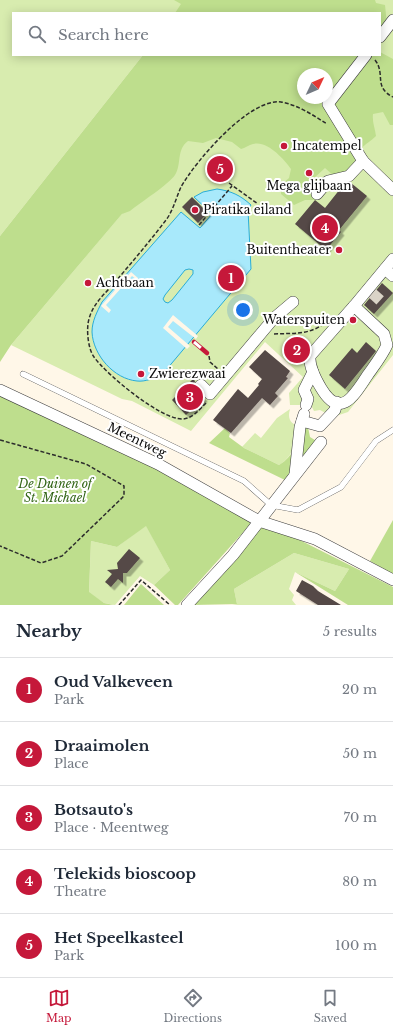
<!DOCTYPE html>
<meta charset="utf-8">
<style>
body{margin:0;font-family:"Libre Baskerville",serif;background:#f6f6f7;color:#1f2937}
.compass{position:absolute;left:297px;top:68px;width:36px;height:36px;border-radius:50%;background:#fff;box-shadow:0 2px 10px #0003;rotate:46deg}
.you{position:absolute;left:243px;top:310px;width:14px;height:14px;margin:-10px;border:3px solid #fff;border-radius:50%;background:#1a73e8;box-shadow:0 0 0 6px #1a73e833}
.badge{display:grid;place-items:center;width:26px;height:26px;border-radius:50%;background:#c5183a;color:#fff;font-size:13px;font-weight:700}
.pin{position:absolute;translate:-50% -50%;border:2px solid #fff;box-shadow:0 1px 4px #0006}
.list{margin:0;padding:0;list-style:none}
h2{display:flex;justify-content:space-between;align-items:center;height:52px;margin:0;padding:0 16px;font-size:17px}
h2 small{font-size:13px;font-weight:400;color:#747a83}
.list li{display:grid;grid-template-columns:26px 1fr auto;gap:12px;align-items:center;box-sizing:border-box;height:64px;padding:0 16px;border-top:1px solid #e0e1e3}
.list b{display:block;font-size:15px;white-space:nowrap}
.list p{margin:0;font-size:13px;white-space:nowrap;color:#747a83}
.list em{font-size:13px;font-style:normal;color:#747a83}
.icon{flex:none;width:22px;height:22px;fill:none;stroke:currentColor;stroke-width:2;stroke-linecap:round;stroke-linejoin:round}
.map{position:relative;flex:none;width:393px;height:605px;overflow:hidden}
.search{position:absolute;background:#fff;box-shadow:0 2px 10px #0003;left:12px;right:12px;top:12px;height:44px;display:flex;align-items:center;gap:10px;box-sizing:border-box;padding:0 14px;border-radius:0px;color:#747a83;font-size:15px}
.sheet{height:372px;background:#fff}
nav{display:flex;justify-content:space-around;align-items:center;box-sizing:border-box;height:56px;border-top:1px solid #e0e1e3;background:#fff;font-size:11px;color:#747a83}
nav a{display:grid;justify-items:center;gap:2px}
nav .on{color:#c5183a}
.map>svg:first-child{display:block}
</style>
<div class="map">
<svg width="393" height="605" viewBox="0 0 393 605">
<defs>
<filter id="shadow"><feDropShadow dx="3.5" dy="3.5" stdDeviation="0" flood-color="#0004"/></filter>
</defs>
<rect width="100%" height="100%" fill="#fff7e8"/>
<g fill="#d8ecaf" fill-rule="evenodd">
<path d="M0,0H393V355L348,412L333,417L320,410L314,411L312,407L301,403L300,405H290L289,393L303,377L265,342L191,431L132,401L122,399L11,345L198,124L247,55H380V13H13V55H143L0,236ZM303,74H327V98H303Z"/>
<path d="M290,409C287,419 291,424 300,427C296,442 293,457 279,465L242,447L255,433L261,438L277,418Z"/>
<polygon points="146,525 170,570 154,585 140,576 115,605 104,603 89,593 91,541 117,547"/>
<polygon points="294,553 349,569 335,591 295,572 289,589 294,595 292,600 296,605 232,605 237,604 234,589"/>
</g>
<g fill="#bede8d" fill-rule="evenodd">
<polygon points="174,0 375,0 376,3 385,5 387,25 380,34 380,13 175,13 181,4"/>
<path d="M380,52L393,59V125H390L383,112L373,114C372,122 375,128 376,136C371,141 365,144 362,148C354,156 352,175 344,185L325,168L312,180L315,182L321,192L315,200H305L294,205L281,194V185L289,178L291,169C284,159 267,140 253,144C249,145 245,148 241,149L232,142L216,138L203,143L188,141C176,150 182,164 175,175C168,185 141,202 130,211L122,214L11,345L0,362V236L143,55H380ZM303,74H327V98H303Z"/>
<polygon points="0,394 166,470 255,519 178,605 175,605 154,585 170,570 146,526 117,547 91,541 89,592 104,603 114,605 0,605"/>
<path d="M304,427H308L310,437L318,442L287,481L209,443L225,428L230,433L229,437L244,448L279,465C293,457 298,441 304,427Z"/>
<polygon points="393,520 393,575 370,561"/>
<polygon points="264,522 393,587 393,605 348,605 295,572 335,591 349,569 294,553 234,589 237,604 193,605"/>
<polygon points="141,584 164,605 124,605"/>
</g>
<path fill="#a8e9fb" stroke="#29add8" fill-rule="evenodd" d="M217,189C231,191 240,195 251,205L248,210L251,269L161,376C154,378 145,382 137,381C114,379 93,355 92,332C92,321 97,312 102,302L181,212L200,228L212,214L194,197L203,192ZM189,269L193,270V274L172,300L168,303L165,302L163,299L165,295L185,270Z"/>
<g fill="#fff7e8">
<polygon points="131,272 138,278 137,280 132,276 106,305 111,310 109,313 101,306 115,290 114,288 116,286 118,287"/>
<polygon points="173,315 198,336 196,339 173,321 168,327 190,346 187,349 163,328"/>
</g>
<g fill="#544946" filter="url(#shadow)">
<polygon points="351,183 367,196 339,230 341,232 326,250 295,224 315,200 325,208 344,184"/>
<polygon points="192,197 208,213 198,223 182,207"/>
<polygon points="382,283 393,293 374,314 364,305"/>
<polygon points="366,342 376,351 345,389 329,375 352,348 357,353"/>
<circle cx="297" cy="350" r="6"/>
<polygon points="265,350 290,371 286,377 288,378 275,393 278,396 270,405 262,398 231,433 213,420 238,389 248,398 259,385 258,384 262,379 249,367"/>
<polygon points="193,379 195,381 193,388 204,398 186,415 172,400"/>
<polygon points="129,549 140,558 127,573 123,573 123,583 118,579 111,587 105,582 112,574 107,570 118,569 117,563"/>
<polygon points="302,580 313,586 318,591 341,605 318,605 296,591"/>
</g>
<g fill="none" stroke-linecap="round" stroke-linejoin="round">
<polyline stroke="#dad3c7" stroke-width="11" stroke-dasharray="11 5.5" stroke-linecap="butt" points="372,293 383,303"/>
<g stroke="#3d3d3d" stroke-width="6">
<polyline id="lane" points="23,374 244,481 271,505 298,510 341,487 376,441 393,430"/>
</g>
<g stroke="#3d3d3d" stroke-width="12">
<g id="street">
<polyline points="380,37 393,20"/>
<polyline points="363,161 328,104 366,55"/>
<polyline points="317,194 328,181 349,176 363,161 393,190"/>
<polyline points="385,269 393,276"/>
<path d="M354,306L384,334L387,345C382,356 374,366 367,376C354,396 340,420 321,388C315,378 309,367 310,356Z"/>
<polyline points="354,306 393,259"/>
<polyline points="200,386 201,385 210,394 274,318 293,302"/>
<polyline points="0,390 158,464 259,521 315,539 393,580"/>
<polyline points="306,405 308,399 304,390 313,372"/>
<polyline points="302,421 320,426 335,410 337,402"/>
<polyline points="295,474 300,427 304,414"/>
<polyline points="187,605 233,555 321,442"/>
</g>
</g>
<g stroke="#2c2c2c" stroke-width="1.5" stroke-dasharray="4 2" stroke-linecap="butt">
<path d="M375,60C386,74 373,87 393,97"/>
<polyline points="229,183 258,204"/>
<polyline points="199,225 232,186"/>
<path d="M274,334C291,333 308,335 322,325"/>
<polyline points="209,356 210,362 218,369"/>
<path d="M206,403C199,410 192,419 182,419C160,419 107,375 94,357C88,349 86,329 89,319C93,303 106,293 116,281C133,261 150,241 166,220C173,211 176,198 181,187C195,162 249,98 281,102C298,105 313,115 327,124"/>
<polyline points="0,440 86,464 124,486 124,496 62,556 41,563 0,546"/>
<polyline points="119,605 141,580 170,605"/>
</g>
<use href="#lane" stroke="#fff" stroke-width="5.5"/>
<use href="#street" stroke="#fff" stroke-width="11"/>
<g stroke="#c5183a" stroke-width="4.5">
<polyline id="rail" points="194,342 207,353"/>
</g>
<use href="#rail" stroke="#fff" stroke-width="3" stroke-dasharray="9" stroke-linecap="butt"/>
</g>
<g fill="#c5183a" stroke="#fff" stroke-width="1.5">
<circle cx="284" cy="146" r="4"/>
<circle cx="309" cy="173" r="4"/>
<circle cx="195" cy="210" r="4"/>
<circle cx="339" cy="250" r="4"/>
<circle cx="88" cy="283" r="4"/>
<circle cx="353" cy="320" r="4"/>
<circle cx="141" cy="374" r="4"/>
</g>
<g text-anchor="middle" stroke-width="4" stroke-linejoin="round" paint-order="stroke">
<g font-size="12" fill="#0a0a0a" stroke="#fff" text-anchor="start">
<text x="292" y="150">Incatempel</text>
<text x="309" y="190" text-anchor="middle">Mega glijbaan</text>
<text x="203" y="214">Piratika eiland</text>
<text x="331" y="254" text-anchor="end">Buitentheater</text>
<text x="96" y="287">Achtbaan</text>
<text x="345" y="324" text-anchor="end">Waterspuiten</text>
<text x="149" y="378">Zwierezwaai</text>
</g>
<g font-size="12" fill="#0a0a0a" stroke="#fff">
<text transform="translate(137 440) rotate(26)" y="4">Meentweg</text>
</g>
<g font-size="12" font-style="italic" fill="#336617" stroke="#fff">
<text x="55" y="488">De Duinen of<tspan x="55" dy="14">St. Michael</tspan></text>
</g>
</g>
</svg>
<svg class="compass" viewBox="-18 -18 36 36"><path d="M0-13l5 13h-10z" fill="#e53935"/><path d="M0 13l5-13h-10z" fill="#747a83"/></svg>
<div class="you"></div>
<div class="pin badge" style="left:231px;top:278px">1</div>
<div class="pin badge" style="left:297px;top:350px">2</div>
<div class="pin badge" style="left:190px;top:397px">3</div>
<div class="pin badge" style="left:325px;top:228px">4</div>
<div class="pin badge" style="left:220px;top:169px">5</div>
<div class="search"><svg class="icon" aria-label="search" viewBox="0 0 24 24"><circle cx="10" cy="10" r="6"/><path d="M15 15l6 6"/></svg>Search here</div>
</div>
<section class="sheet">
<h2>Nearby<small>5 results</small></h2>
<ul class="list">
<li><span class="badge">1</span><div><b>Oud Valkeveen</b><p>Park</p></div><em>20 m</em></li>
<li><span class="badge">2</span><div><b>Draaimolen</b><p>Place</p></div><em>50 m</em></li>
<li><span class="badge">3</span><div><b>Botsauto's</b><p>Place · Meentweg</p></div><em>70 m</em></li>
<li><span class="badge">4</span><div><b>Telekids bioscoop</b><p>Theatre</p></div><em>80 m</em></li>
<li><span class="badge">5</span><div><b>Het Speelkasteel</b><p>Park</p></div><em>100 m</em></li>
</ul>
</section>
<nav>
<a class="on"><svg class="icon" aria-label="map" viewBox="0 0 24 24"><path d="M3 6l6-2 6 2 6-2v14l-6 2-6-2-6 2zM9 4v14M15 6v14"/></svg>Map</a>
<a><svg class="icon" aria-label="directions" viewBox="0 0 24 24"><path d="M12 3l9 9-9 9-9-9zM9 14v-3h6M13 9l2 2-2 2"/></svg>Directions</a>
<a><svg class="icon" aria-label="saved" viewBox="0 0 24 24"><path d="M7 4h10v16l-5-4-5 4z"/></svg>Saved</a>
</nav>
